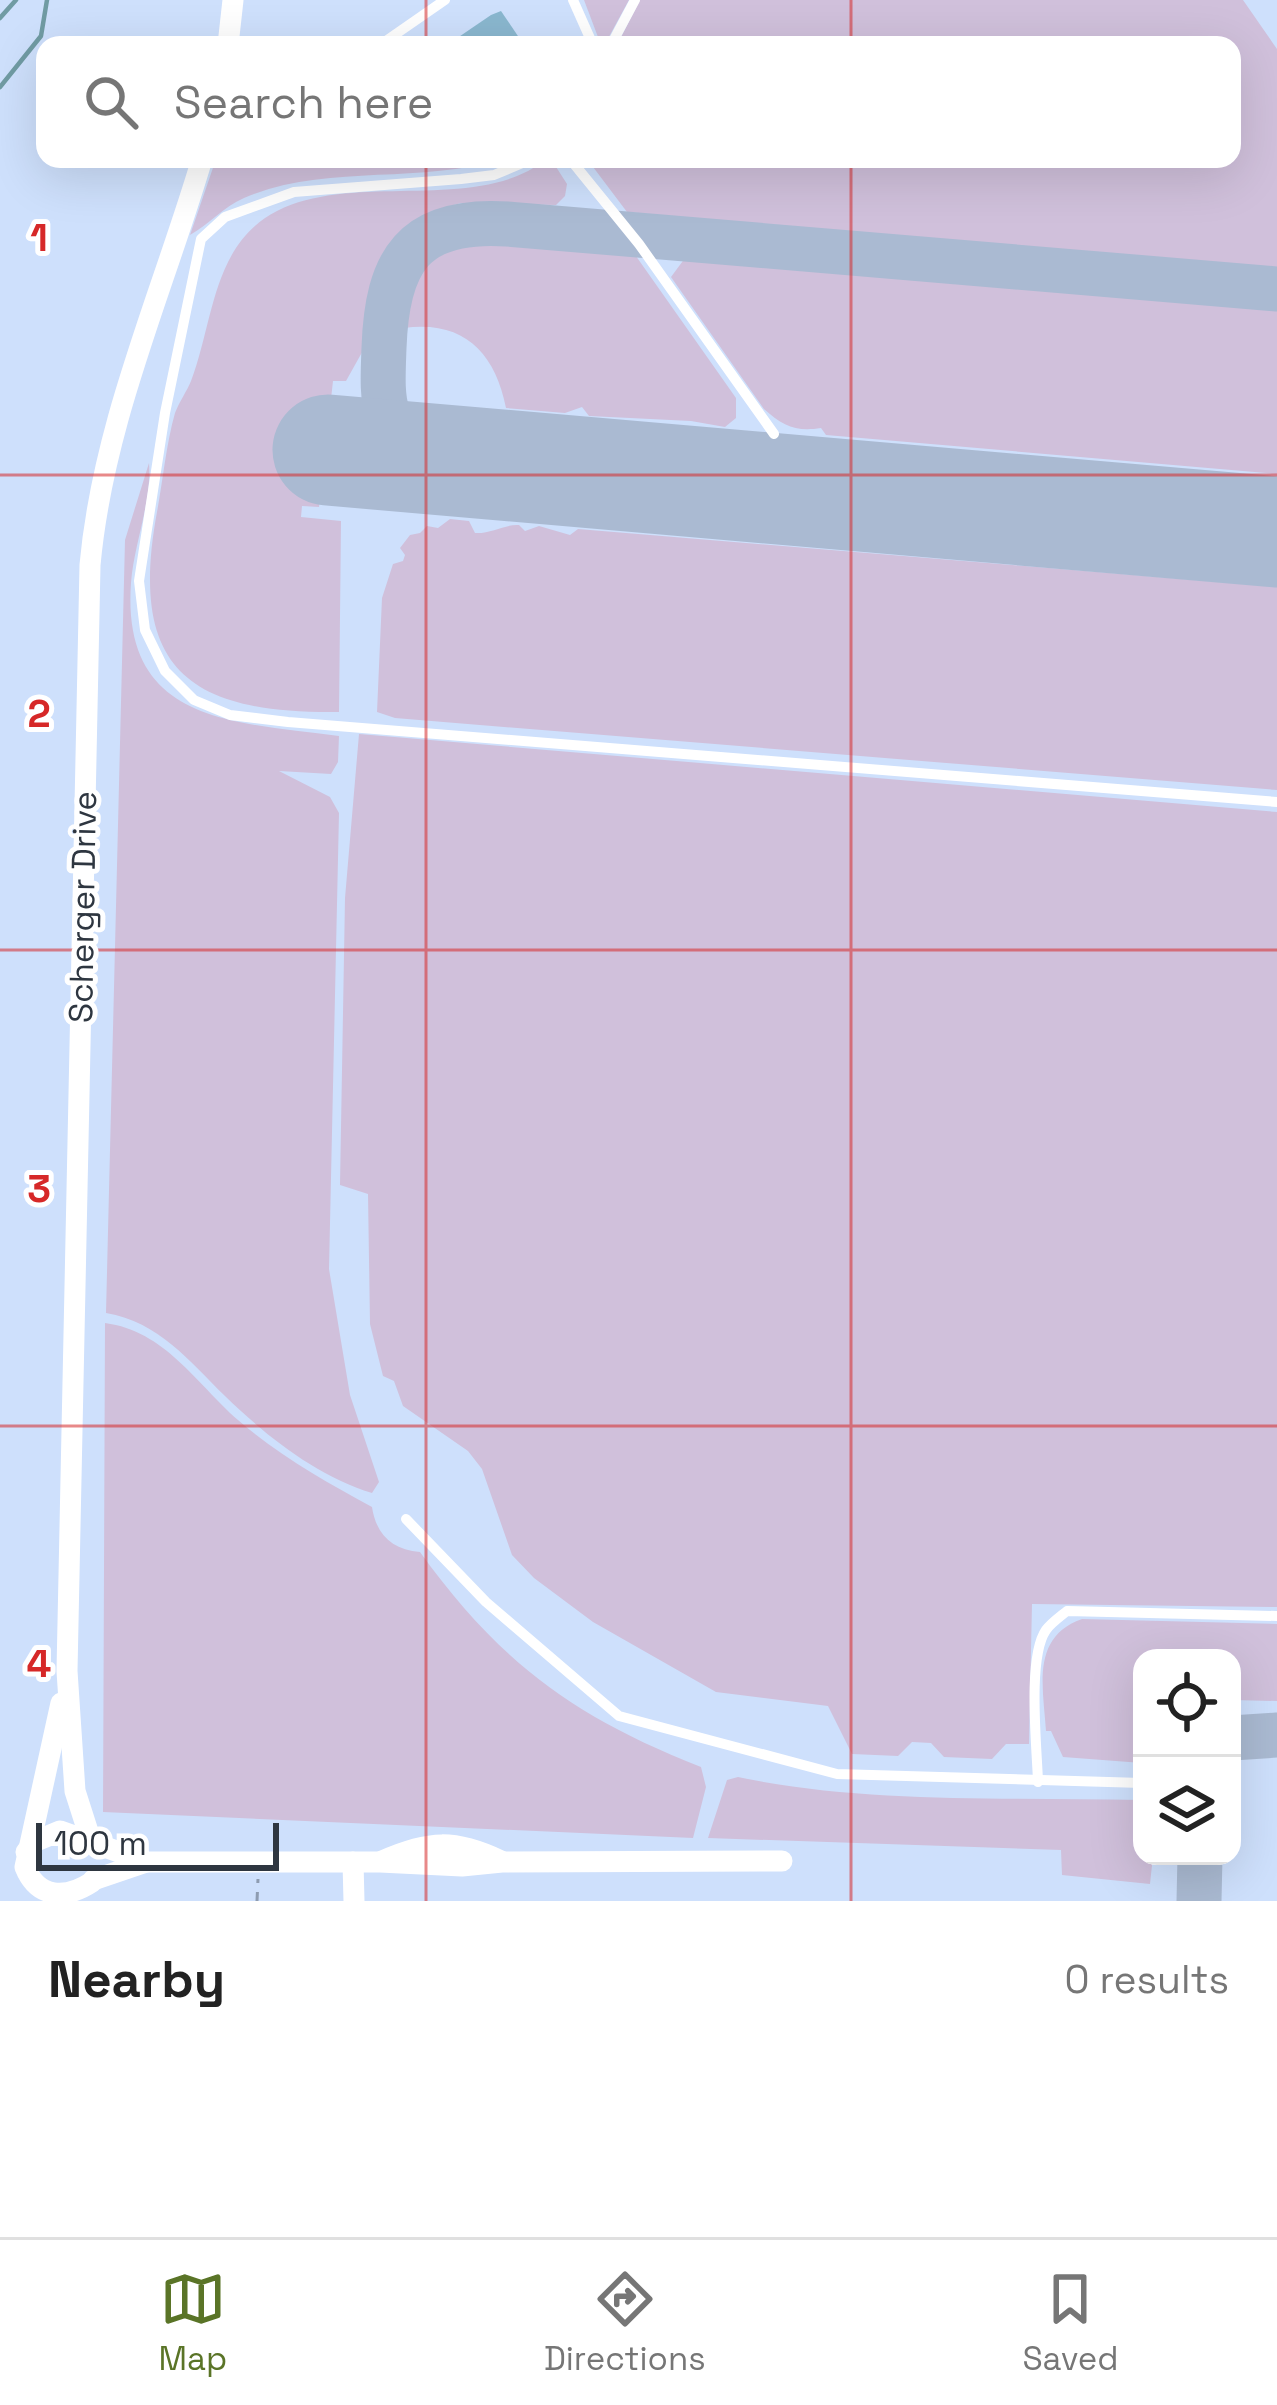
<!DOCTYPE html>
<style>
body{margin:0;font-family:"Space Grotesk",sans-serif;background:#f6f6f6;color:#222}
.controls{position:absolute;right:36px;bottom:36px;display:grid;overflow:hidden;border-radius:24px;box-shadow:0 12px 48px #0002}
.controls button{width:108px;height:108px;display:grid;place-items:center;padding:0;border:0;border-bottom:3px solid #e0e0e0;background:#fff;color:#222;font:60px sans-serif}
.scale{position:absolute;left:36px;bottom:30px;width:243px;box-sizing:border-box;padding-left:12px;border:6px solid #2e3640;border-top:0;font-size:33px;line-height:42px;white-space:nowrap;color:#2e3640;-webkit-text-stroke:9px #fff;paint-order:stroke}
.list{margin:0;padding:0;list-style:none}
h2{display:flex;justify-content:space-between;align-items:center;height:156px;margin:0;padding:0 48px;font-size:51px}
h2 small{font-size:39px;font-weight:400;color:#767676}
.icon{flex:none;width:66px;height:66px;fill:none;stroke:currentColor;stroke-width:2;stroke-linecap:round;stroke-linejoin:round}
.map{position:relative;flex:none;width:1277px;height:1901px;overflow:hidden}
.search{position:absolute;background:#fff;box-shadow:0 12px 48px #0002;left:36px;right:36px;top:36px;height:132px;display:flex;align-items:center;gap:30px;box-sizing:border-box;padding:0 42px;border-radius:24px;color:#767676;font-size:45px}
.sheet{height:336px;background:#fff}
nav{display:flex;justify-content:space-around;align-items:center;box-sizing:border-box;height:168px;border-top:3px solid #e0e0e0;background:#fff;font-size:33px;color:#767676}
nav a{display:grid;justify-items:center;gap:6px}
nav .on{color:#5a7427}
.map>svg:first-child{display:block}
</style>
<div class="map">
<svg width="1277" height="1901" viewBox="0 0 1277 1901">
<rect width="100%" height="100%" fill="#cee0fc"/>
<g fill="#d0c0db">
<polygon points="584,0 629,0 605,44 601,45"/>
<polygon points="640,0 1243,0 1277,49 1277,269 627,212 587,159 1232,159 1232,45 617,45"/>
<path d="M216,159H308L320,164L336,159H501C419,185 325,163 244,198C223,207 210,224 190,235Z"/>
<path d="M546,159H551L567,184L565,196L556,205L461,203L432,211L407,227L381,260L373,279L365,347L346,381H333L319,507L302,506L301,517L341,521L339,712C189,714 128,669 157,512C163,480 166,445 175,413C179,402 187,391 191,381C212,327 212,254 265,218C342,166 476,217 546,159Z"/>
<path d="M480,236L631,249L736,398V418L725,427L691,421L589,416L582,407L565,413L506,408C495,352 463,320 404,328C395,277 430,239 480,236Z"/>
<path d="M688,254L1199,297L1207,303L1210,297L1277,303V474L826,435L821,428C796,432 783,426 764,409L671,277Z"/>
<path d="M149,463C152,502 134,543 131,583C121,724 235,722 339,736L338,762L331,774L279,771L330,797L339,813L329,1269L350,1395L379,1482L372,1493C317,1476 266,1436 225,1396C189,1361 159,1322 106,1313L125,540Z"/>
<path d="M450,519L469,521L475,533C491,534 505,524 519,525L525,531L539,526L570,535L578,529L1277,587V790L395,718L377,712L382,598L393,564L403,561L405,555L400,548L410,535L420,533L427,526L438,528Z"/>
<polygon points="359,734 1277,812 1277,1607 1032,1604 1029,1744 1006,1744 992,1759 944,1757 931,1743 912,1742 898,1756 852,1754 828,1706 716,1692 593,1622 534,1578 512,1555 482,1469 468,1451 403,1406 394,1381 383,1376 370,1324 368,1194 340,1185 345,898"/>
<path d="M105,1323C165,1331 196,1383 238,1420C278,1455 326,1482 372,1507C376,1534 392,1550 420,1552C500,1663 574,1717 701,1767L706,1787L693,1838L103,1812Z"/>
<path d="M1082,1619L1277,1624V1701L1232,1700V1658H1142V1763L1063,1757L1051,1731H1046C1043,1686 1031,1637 1082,1619Z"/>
<path d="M738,1777C863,1804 1013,1797 1142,1800V1856H1153L1150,1884L1062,1875L1061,1850L708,1838L727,1780Z"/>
</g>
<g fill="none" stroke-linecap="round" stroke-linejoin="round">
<g stroke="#709ba3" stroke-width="4.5">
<polyline points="0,18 16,0"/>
<polyline points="0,87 41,36 47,0"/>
</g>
<g stroke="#aabad2" stroke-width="45">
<path d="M432,458C379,432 382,401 384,348C387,261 413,218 507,224L1277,289"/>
<polyline points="1232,1738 1277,1735"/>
<polyline points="1199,1901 1200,1856"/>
</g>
<polyline stroke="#aabad2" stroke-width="111" points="328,450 1277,532"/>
</g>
<polygon fill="#8ab7cf" points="501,11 524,45 447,45 491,15"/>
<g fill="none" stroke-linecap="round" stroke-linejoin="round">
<polyline stroke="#8e9cb1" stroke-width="3" stroke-dasharray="9 9" stroke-linecap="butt" points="257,1901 258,1879"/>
<g stroke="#fff" stroke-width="10">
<polyline points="573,0 593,45"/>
<polyline points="228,41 255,45"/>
<polyline points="380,45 445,0"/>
<polyline points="611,45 635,0"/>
<polyline points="532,159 494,175 461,179 294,192 225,217 201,239 165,413 139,581 145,630 165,671 194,700 230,715 288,722 1277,802"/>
<polyline points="570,159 639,244 774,434"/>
<polyline points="406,1519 486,1602 619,1716 837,1774 1142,1783"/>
<path d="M1038,1782C1037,1748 1027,1657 1046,1630C1051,1623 1061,1616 1067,1611L1277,1616"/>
</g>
<g stroke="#fff" stroke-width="21">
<polyline points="228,45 233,0"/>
<path d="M61,1703L25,1867C38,1899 66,1899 92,1882"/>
<path d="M91,1841L75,1791L67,1671L90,565C103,423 162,294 202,159"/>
<polyline points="26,1852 36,1841 60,1831 147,1862 380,1862 462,1866 502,1862 782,1861"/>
<path d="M382,1861C429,1840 455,1839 501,1861"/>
<polyline points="353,1862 354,1901"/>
<polyline points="93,1880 146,1862"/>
</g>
</g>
<path fill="none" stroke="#d62828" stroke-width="3" stroke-opacity="0.55" d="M426,0V45M851,0V45M426,159V1901M851,159V1901M0,475H1277M0,950H1277M0,1426H1277"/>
<g text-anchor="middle" stroke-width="10" stroke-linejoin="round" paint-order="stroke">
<g font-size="33" fill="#2e3640" stroke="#fff">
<text transform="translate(82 907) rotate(-89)" y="12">Scherger Drive</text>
</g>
</g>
<g font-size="39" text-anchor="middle" font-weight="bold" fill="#d62828" stroke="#fff" stroke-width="10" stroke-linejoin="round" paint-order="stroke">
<text x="39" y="251">1</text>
<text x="39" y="727">2</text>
<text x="39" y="1202">3</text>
<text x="39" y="1677">4</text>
</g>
</svg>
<div class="controls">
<button><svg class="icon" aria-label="locate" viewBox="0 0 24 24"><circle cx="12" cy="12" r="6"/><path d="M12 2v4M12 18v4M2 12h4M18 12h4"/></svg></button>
<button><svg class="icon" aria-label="layers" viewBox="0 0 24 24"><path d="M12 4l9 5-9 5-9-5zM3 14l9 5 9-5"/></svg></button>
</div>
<div class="scale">100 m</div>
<div class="search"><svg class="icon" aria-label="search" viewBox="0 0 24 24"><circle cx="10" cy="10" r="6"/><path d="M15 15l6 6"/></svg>Search here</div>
</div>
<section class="sheet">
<h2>Nearby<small>0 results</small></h2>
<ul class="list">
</ul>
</section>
<nav>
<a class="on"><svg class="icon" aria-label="map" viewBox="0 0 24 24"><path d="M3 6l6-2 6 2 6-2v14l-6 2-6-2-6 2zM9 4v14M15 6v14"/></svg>Map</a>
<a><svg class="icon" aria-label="directions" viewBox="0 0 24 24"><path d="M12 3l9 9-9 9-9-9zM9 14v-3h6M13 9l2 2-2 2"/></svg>Directions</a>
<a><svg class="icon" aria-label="saved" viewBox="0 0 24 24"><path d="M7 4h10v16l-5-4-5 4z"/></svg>Saved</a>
</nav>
